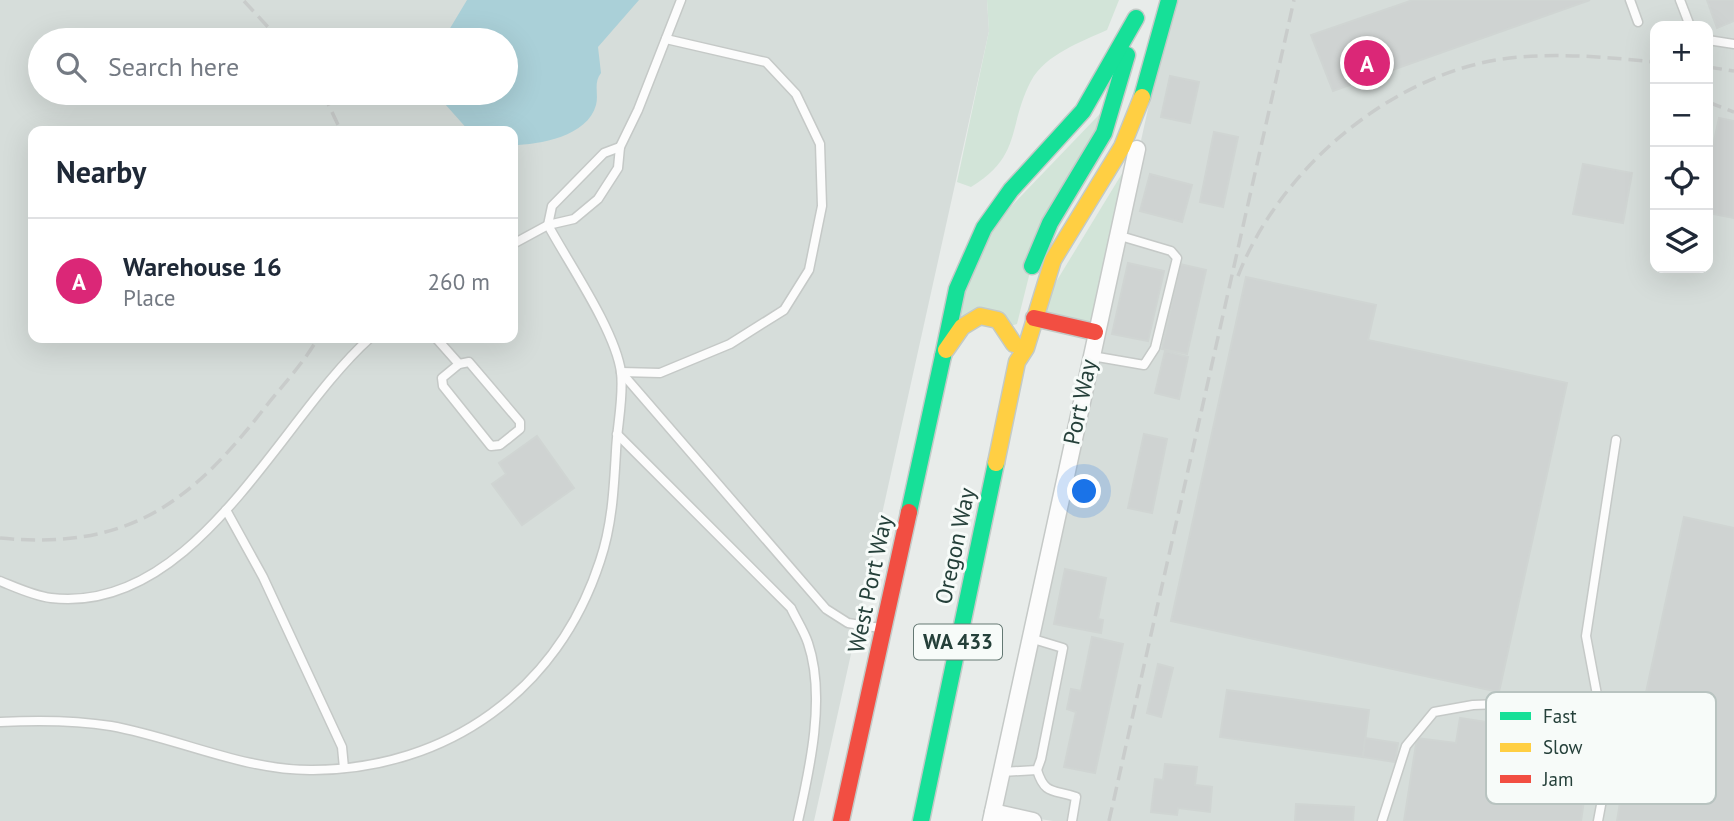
<!DOCTYPE html>
<meta charset="utf-8">
<style>
body{margin:0;font-family:"PT Sans",sans-serif;background:#f6f6f7;color:#1f2937}
.controls{position:absolute;right:21px;top:21px;display:grid;overflow:hidden;border-radius:14px;box-shadow:0 7px 28px #0002}
.controls button{width:63px;height:63px;display:grid;place-items:center;padding:0;border:0;border-bottom:2px solid #e0e1e3;background:#fff;color:#1f2937;font:35px sans-serif}
.you{position:absolute;left:1085px;top:492px;width:24px;height:24px;margin:-18px;border:5px solid #fff;border-radius:50%;background:#1a73e8;box-shadow:0 0 0 10px #1a73e833}
.badge{display:grid;place-items:center;width:46px;height:46px;border-radius:50%;background:#db2777;color:#fff;font-size:23px;font-weight:700}
.pin{position:absolute;translate:-50% -50%;border:4px solid #fff;box-shadow:0 2px 7px #0006}
.list{margin:0;padding:0;list-style:none}
h2{display:flex;justify-content:space-between;align-items:center;height:91px;margin:0;padding:0 28px;font-size:30px}
h2 small{font-size:23px;font-weight:400;color:#747a83}
.list li{display:grid;grid-template-columns:46px 1fr auto;gap:21px;align-items:center;box-sizing:border-box;height:126px;padding:0 28px;border-top:2px solid #e0e1e3}
.list b{display:block;font-size:26px;white-space:nowrap}
.list p{margin:0;font-size:23px;white-space:nowrap;color:#747a83}
.list em{font-size:23px;font-style:normal;color:#747a83}
.icon{flex:none;width:38px;height:38px;fill:none;stroke:currentColor;stroke-width:2;stroke-linecap:round;stroke-linejoin:round}
.map{position:relative;flex:none;width:1734px;height:821px;overflow:hidden}
.search{position:absolute;background:#fff;box-shadow:0 7px 28px #0002;left:28px;top:28px;width:490px;height:77px;display:flex;align-items:center;gap:18px;box-sizing:border-box;padding:0 24px;border-radius:38px;color:#747a83;font-size:26px}
.panel{position:absolute;background:#fff;box-shadow:0 7px 28px #0002;left:28px;top:126px;width:490px;height:217px;border-radius:14px}
.map>svg:first-child{display:block}
</style>
<div class="map">
<svg width="1734" height="821" viewBox="0 0 1734 821">
<rect width="100%" height="100%" fill="#e8ecea"/>
<g fill="#d6ddda" fill-rule="evenodd">
<path d="M0,0H987L989,31L814,821H0ZM40,40H506V93H40ZM33,131H513V338H33Z"/>
<path d="M1172,0H1734V821H1053L993,812ZM1655,26H1708V268H1655Z"/>
</g>
<g fill="#d2e4d8">
<path d="M987,0H1119L1107,30C1081,42 1046,54 1031,81C1007,127 1023,155 971,187L957,182L989,31Z"/>
<polygon points="1118,95 1033,260 1017,324 1007,327 946,325 973,246"/>
<polygon points="1137,149 1095,332 1034,318"/>
</g>
<path fill="#aad0d8" d="M467,0H639L598,47L601,73C593,83 599,94 596,105C588,136 539,145 513,145V131H469L437,95L506,93V40H443Z"/>
<g fill="#cfd3d2" stroke="#d0d5d3" stroke-width="2">
<polygon points="1413,0 1590,0 1333,91 1311,35"/>
<polygon points="1707,0 1734,0 1734,21 1717,28"/>
<polygon points="1170,76 1199,82 1190,123 1161,117"/>
<polygon points="1719,118 1734,121 1734,218 1708,213 1708,169"/>
<polygon points="1214,132 1238,137 1223,207 1200,202"/>
<polygon points="1583,164 1632,173 1623,223 1573,214"/>
<polygon points="1150,174 1192,185 1182,222 1140,211"/>
<polygon points="1128,263 1164,271 1148,341 1112,334"/>
<polygon points="1180,264 1206,270 1187,354 1162,349"/>
<polygon points="1246,277 1376,305 1368,340 1567,383 1499,692 1171,621"/>
<polygon points="1165,351 1188,357 1179,399 1155,393"/>
<polygon points="1144,434 1167,439 1152,513 1128,508"/>
<polygon points="537,436 574,488 522,525 492,484 506,474 499,463"/>
<polygon points="1684,517 1734,528 1734,821 1617,821 1629,747 1644,749 1663,701 1645,697"/>
<polygon points="1065,569 1106,578 1098,619 1103,620 1101,633 1054,624"/>
<polygon points="1092,637 1123,644 1095,773 1064,767 1076,712 1067,709 1071,689 1081,691"/>
<polygon points="1158,664 1173,668 1161,717 1147,713"/>
<polygon points="1227,690 1369,710 1363,757 1220,737"/>
<polygon points="1460,718 1593,738 1581,821 1404,821 1417,738 1456,743"/>
<polygon points="1365,738 1398,743 1395,762 1363,757"/>
<polygon points="1165,764 1197,767 1195,785 1212,787 1210,812 1178,808 1177,815 1151,812 1155,779 1163,780"/>
<polygon points="1296,804 1354,807 1353,821 1295,821"/>
</g>
<g fill="none" stroke-linecap="round" stroke-linejoin="round">
<g stroke="#c5c9c7" stroke-width="11">
<g id="lane">
<polyline points="1630,0 1638,22"/>
<polyline points="1680,0 1690,26"/>
<polyline points="1708,40 1734,44"/>
<polyline points="513,244 548,225 574,219 598,199 618,168 620,147 638,110 681,0"/>
<polyline points="436,338 459,364"/>
<polyline points="1092,356 1144,365 1155,348 1177,258 1171,251 1117,235"/>
<polygon points="469,362 520,422 520,429 500,445 491,446 443,386 442,378 459,364"/>
<polyline points="621,372 660,373 730,344 784,310 809,270 822,206 820,144 796,94 766,62 666,39"/>
<polyline points="621,372 826,609 848,623 880,628"/>
<path d="M617,434L791,608C796,619 804,631 808,643C826,696 810,768 798,821"/>
<polyline points="226,510 263,577 342,747 344,768"/>
<path d="M0,581C15,587 34,596 51,598C196,615 280,418 370,338"/>
<path d="M0,722C37,720 74,720 111,726C178,738 244,771 313,770C448,769 558,690 600,561C612,526 614,488 616,451C617,426 624,397 621,372C615,330 569,264 548,225L552,206L604,153L620,147"/>
<path d="M1037,770C1045,796 1054,789 1076,797L1072,821"/>
<polyline points="1002,772 1037,770 1041,759 1063,648 1030,638"/>
<polyline points="1382,821 1406,746 1434,712 1473,705 1598,700"/>
<polyline points="1598,821 1614,736 1598,700 1586,636 1616,440"/>
</g>
</g>
<g stroke="#c5c9c7" stroke-width="19">
<g id="street">
<polyline points="993,812 1033,821"/>
<polyline points="991,821 1137,149"/>
</g>
</g>
<g stroke="#c3cac7" stroke-width="19">
<g id="fast">
<polyline points="1142,97 1169,0"/>
<polyline points="1032,266 1050,223 1104,133 1127,55"/>
<polyline points="943,356 957,289 984,228 1011,190 1083,111 1136,18"/>
<polyline points="909,512 943,356"/>
<polyline points="921,821 996,463"/>
</g>
</g>
<g stroke="#c3cac7" stroke-width="19">
<g id="slow">
<polyline points="946,350 962,327 980,316 998,320 1014,344"/>
<polyline points="996,463 1017,362 1026,348 1053,260 1122,147 1142,97"/>
</g>
</g>
<g stroke="#c3cac7" stroke-width="19">
<g id="jam">
<polyline points="1034,318 1095,332"/>
<polyline points="841,821 909,512"/>
</g>
</g>
<use href="#lane" stroke="#fcfcfc" stroke-width="8"/>
<use href="#street" stroke="#fcfcfc" stroke-width="16"/>
<use href="#fast" stroke="#16e098" stroke-width="16"/>
<use href="#slow" stroke="#ffcf43" stroke-width="16"/>
<use href="#jam" stroke="#f24e42" stroke-width="16"/>
<g stroke="#c9cccb" stroke-width="3.5" stroke-dasharray="14 7" stroke-linecap="butt">
<polyline points="244,1 280,40"/>
<polyline points="1708,67 1734,71"/>
<polyline points="323,93 341,131"/>
<polyline points="1708,102 1734,112"/>
<path d="M1238,276C1279,170 1389,76 1502,59C1553,52 1604,57 1655,62"/>
<path d="M0,538C126,550 188,506 263,410C281,387 303,364 318,338"/>
<polyline points="1109,821 1294,0"/>
</g>
</g>
<g text-anchor="middle" stroke-width="6" stroke-linejoin="round" paint-order="stroke">
<rect fill="#f7fbf9" stroke="#647873" stroke-width="2" x="914" y="624.5" width="88" height="35" rx="5"/>
<g font-size="21" font-weight="bold" fill="#25403a">
<text x="958" y="649">WA 433</text>
</g>
<g font-size="23" fill="#25403a" stroke="#f7fbf9">
<text transform="translate(1080 402) rotate(-78)" y="8">Port Way</text>
<text transform="translate(955 546) rotate(-78)" y="8">Oregon Way</text>
<text transform="translate(870 584) rotate(-78)" y="8">West Port Way</text>
</g>
</g>
<rect x="1486" y="692" width="230" height="112" rx="10" fill="#f7fbf9" stroke="#b8c3c0" stroke-width="2"/>
<rect x="1500" y="712" width="31" height="8" fill="#16e098"/>
<rect x="1500" y="743" width="31" height="9" fill="#ffcf43"/>
<rect x="1500" y="775" width="31" height="8" fill="#f24e42"/>
<g font-size="19" fill="#25403a">
<text x="1543" y="723">Fast</text>
<text x="1543" y="754">Slow</text>
<text x="1543" y="786">Jam</text>
</g>
</svg>
<div class="controls">
<button>+</button>
<button>−</button>
<button><svg class="icon" aria-label="locate" viewBox="0 0 24 24"><circle cx="12" cy="12" r="6"/><path d="M12 2v4M12 18v4M2 12h4M18 12h4"/></svg></button>
<button><svg class="icon" aria-label="layers" viewBox="0 0 24 24"><path d="M12 4l9 5-9 5-9-5zM3 14l9 5 9-5"/></svg></button>
</div>
<div class="you"></div>
<div class="pin badge" style="left:1367px;top:63px">A</div>
<div class="search"><svg class="icon" aria-label="search" viewBox="0 0 24 24"><circle cx="10" cy="10" r="6"/><path d="M15 15l6 6"/></svg>Search here</div>
<section class="panel">
<h2>Nearby<small></small></h2>
<ul class="list">
<li><span class="badge">A</span><div><b>Warehouse 16</b><p>Place</p></div><em>260 m</em></li>
</ul>
</section>
</div>
